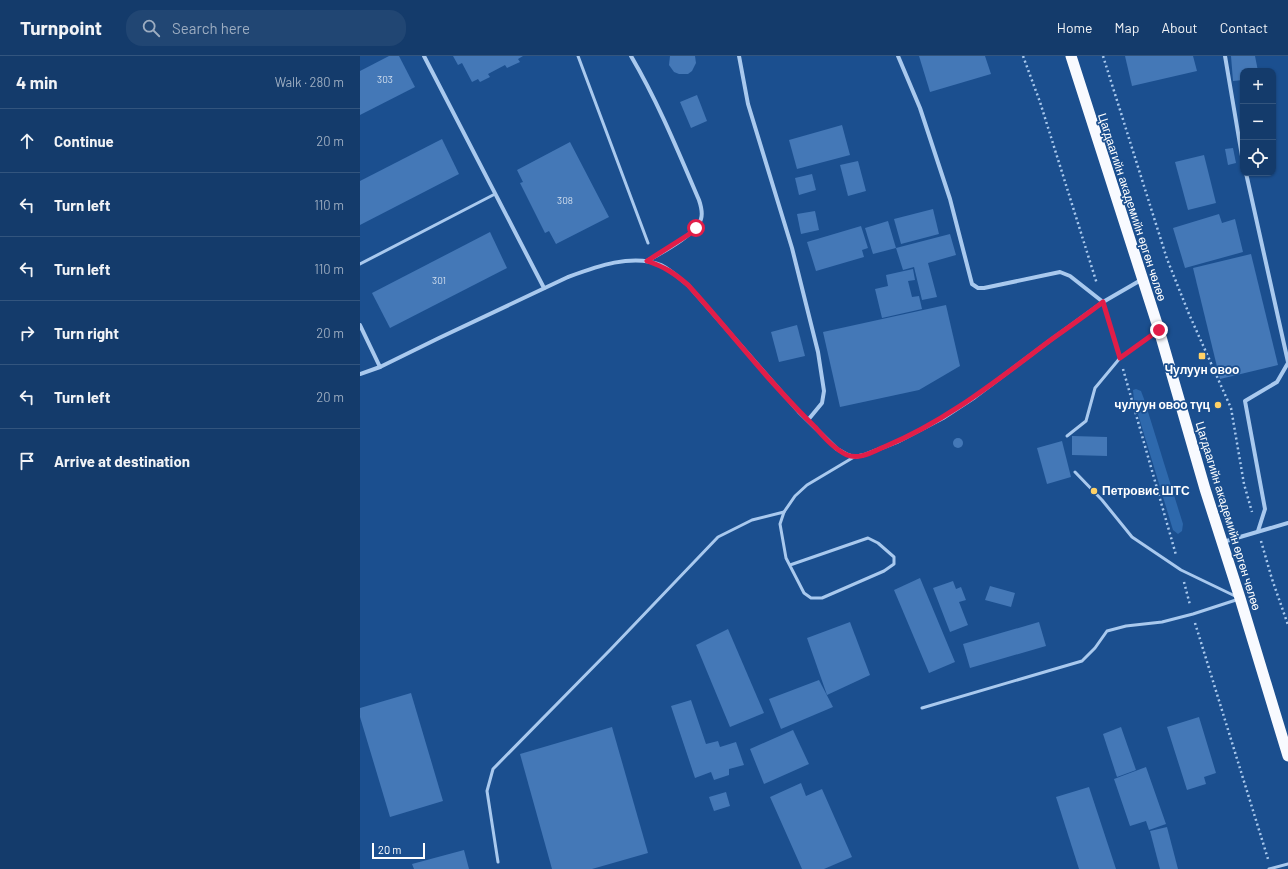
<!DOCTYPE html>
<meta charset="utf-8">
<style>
body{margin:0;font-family:Barlow,sans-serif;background:#214673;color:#f1f3f6}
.controls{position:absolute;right:12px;top:12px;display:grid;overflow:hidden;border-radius:8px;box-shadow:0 1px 3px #0004}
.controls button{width:36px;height:36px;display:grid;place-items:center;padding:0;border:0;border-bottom:1px solid #33557e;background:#143b6b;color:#f1f3f6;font:20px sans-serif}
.scale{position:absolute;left:12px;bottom:10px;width:53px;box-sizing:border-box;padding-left:4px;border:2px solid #fff;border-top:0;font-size:11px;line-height:14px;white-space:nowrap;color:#fff;-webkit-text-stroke:3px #1b4f8f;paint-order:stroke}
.stop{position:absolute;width:12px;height:12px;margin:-9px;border:3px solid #e11d48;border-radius:50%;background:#fff}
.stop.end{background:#e11d48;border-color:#fff;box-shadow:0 1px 4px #0008}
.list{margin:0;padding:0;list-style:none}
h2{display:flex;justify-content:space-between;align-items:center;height:52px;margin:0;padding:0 16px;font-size:17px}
h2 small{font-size:13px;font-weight:400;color:#9dadc1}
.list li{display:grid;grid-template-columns:26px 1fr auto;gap:12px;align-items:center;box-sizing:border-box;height:64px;padding:0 16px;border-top:1px solid #33557e}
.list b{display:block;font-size:15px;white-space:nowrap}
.list em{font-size:13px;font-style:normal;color:#9dadc1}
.icon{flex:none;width:22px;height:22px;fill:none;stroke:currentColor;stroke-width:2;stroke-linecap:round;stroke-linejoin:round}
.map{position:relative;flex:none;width:928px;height:813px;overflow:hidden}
header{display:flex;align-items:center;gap:24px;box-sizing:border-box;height:56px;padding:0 20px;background:#143b6b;border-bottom:1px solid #33557e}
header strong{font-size:19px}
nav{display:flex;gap:22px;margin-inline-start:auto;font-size:14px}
.search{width:280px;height:36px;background:#214673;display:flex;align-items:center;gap:10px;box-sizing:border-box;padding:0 14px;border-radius:16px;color:#9dadc1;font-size:15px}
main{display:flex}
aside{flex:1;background:#143b6b}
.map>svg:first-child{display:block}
</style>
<header>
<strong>Turnpoint</strong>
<div class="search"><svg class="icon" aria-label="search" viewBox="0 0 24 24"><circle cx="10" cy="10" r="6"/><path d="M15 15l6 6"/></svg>Search here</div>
<nav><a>Home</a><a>Map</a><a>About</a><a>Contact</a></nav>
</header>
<main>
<aside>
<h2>4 min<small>Walk · 280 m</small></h2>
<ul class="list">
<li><svg class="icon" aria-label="ahead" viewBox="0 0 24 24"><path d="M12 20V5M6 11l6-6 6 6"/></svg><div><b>Continue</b></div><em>20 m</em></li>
<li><svg class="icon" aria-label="left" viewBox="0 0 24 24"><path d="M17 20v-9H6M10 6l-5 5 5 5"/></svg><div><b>Turn left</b></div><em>110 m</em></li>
<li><svg class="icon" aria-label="left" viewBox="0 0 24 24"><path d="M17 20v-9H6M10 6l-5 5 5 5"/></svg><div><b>Turn left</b></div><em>110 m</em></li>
<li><svg class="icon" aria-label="right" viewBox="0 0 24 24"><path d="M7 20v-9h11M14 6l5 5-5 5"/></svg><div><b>Turn right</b></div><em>20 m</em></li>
<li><svg class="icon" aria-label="left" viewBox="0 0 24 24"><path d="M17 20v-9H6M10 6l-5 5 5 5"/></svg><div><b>Turn left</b></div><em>20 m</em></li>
<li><svg class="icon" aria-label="arrive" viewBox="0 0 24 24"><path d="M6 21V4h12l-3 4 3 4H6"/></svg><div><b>Arrive at destination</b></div></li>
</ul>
</aside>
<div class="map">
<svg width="928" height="813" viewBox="0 0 928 813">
<rect width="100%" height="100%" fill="#1b4f8f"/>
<polygon fill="#2e69ad" points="776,333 781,335 784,343 823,468 822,475 818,478 813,474 774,345 773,334"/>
<g fill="#4478b7">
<polygon points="29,0 39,0 55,31 0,59 0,15"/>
<polygon points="93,0 163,0 158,3 160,6 147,12 145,9 128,18 130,21 120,26 118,23 112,26 102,7 98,9"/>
<polygon points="310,0 335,0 336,7 332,15 328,18 319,18 314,16 309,9"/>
<polygon points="559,0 625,0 631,18 570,36"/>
<polygon points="765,0 833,0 837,15 772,30"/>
<polygon points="871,0 895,0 898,15 883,15 883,24 873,25"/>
<polygon points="337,39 347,65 331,72 320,46"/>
<polygon points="482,69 490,99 437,113 429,84"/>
<polygon points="82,83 99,118 0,169 0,125"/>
<polygon points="210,86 249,161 196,188 189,175 185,177 160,127 163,126 157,114"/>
<polygon points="873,92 876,107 868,109 865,93"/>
<polygon points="844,99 856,147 828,154 815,106"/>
<polygon points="498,105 506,135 488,140 480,109"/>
<polygon points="452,118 456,134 439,139 435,122"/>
<polygon points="573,153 579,178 541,188 534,163"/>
<polygon points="455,155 459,174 441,178 437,158"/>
<polygon points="859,158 862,167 875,163 883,196 825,212 813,172"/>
<polygon points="528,165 536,192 513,198 505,172"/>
<polygon points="501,170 508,192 502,194 504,201 456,215 447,186"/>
<polygon points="130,176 147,212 30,272 12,237"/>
<polygon points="590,178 596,199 568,207 577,241 562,244 554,211 543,214 536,192"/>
<polygon points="891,198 918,309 860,323 833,212"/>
<polygon points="553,213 555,224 548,225 552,241 559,240 562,253 522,262 515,233 528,230 526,219"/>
<polygon points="586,249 600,310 559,334 480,351 463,276"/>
<polygon points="437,269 445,300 419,306 411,276"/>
<polygon points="712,380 747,381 747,400 712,399"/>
<circle cx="598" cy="387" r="5"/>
<polygon points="702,385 711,421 687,428 677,392"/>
<polygon points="560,522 595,606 569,617 534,534"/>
<polygon points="593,525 596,533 601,531 606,544 599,546 608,569 590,576 573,532"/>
<polygon points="630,530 655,537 651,551 625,544"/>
<polygon points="490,566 510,619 467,639 447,582"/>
<polygon points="679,566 686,590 610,612 603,588"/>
<polygon points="368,573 404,657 370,671 336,589"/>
<polygon points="459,624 473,651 421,673 409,643"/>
<polygon points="51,637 83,745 30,761 0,661 0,652"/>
<polygon points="331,644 346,688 358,685 360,691 376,686 384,709 369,713 369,719 354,724 351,716 335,722 311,650"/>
<polygon points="839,661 856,717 844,721 846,728 827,734 807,671"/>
<polygon points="252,671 288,797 232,813 192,813 160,698"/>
<polygon points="761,671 776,714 757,721 743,678"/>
<polygon points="433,674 449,708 404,728 390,693"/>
<polygon points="786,711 806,768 789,774 786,765 770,770 754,723"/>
<polygon points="441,727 446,740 462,733 492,801 464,813 442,813 410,741"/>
<polygon points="729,731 756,813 719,813 696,741"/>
<polygon points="366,736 370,750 354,755 349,741"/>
<polygon points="807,771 818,813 800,813 790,775"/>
<polygon points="104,794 109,813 54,813 52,808"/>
</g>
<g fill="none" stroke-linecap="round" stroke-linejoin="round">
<g stroke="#a9c9ee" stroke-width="2.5" stroke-dasharray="2 3" stroke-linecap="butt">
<polyline points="663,0 680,46 737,228"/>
<polyline points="743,0 807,203 829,258 871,352 884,428 892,456"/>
<polyline points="746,255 757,293"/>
<polyline points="763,313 816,499"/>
<polyline points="901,485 912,523 928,569"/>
<polyline points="824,526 830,549"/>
<polyline points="835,567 908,803"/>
</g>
<g stroke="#a9c9ee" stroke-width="3">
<polyline points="218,0 288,187"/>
<polyline points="0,208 135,138"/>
<polyline points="707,380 726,365 735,332 760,302 797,275"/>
<polyline points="715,416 742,444 772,481 821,514 875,540"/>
<polyline points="430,509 508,482 518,487 534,501 534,508 524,515 462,542 451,542 444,537 426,502 420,468 424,456 435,440 447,429 494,401"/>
<polyline points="562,652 722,605 735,592 747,575 766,570 802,566 833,558 879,543"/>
<polyline points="138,806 127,735 133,713 250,594 358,481 392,464 424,456"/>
<polyline points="909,813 928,808"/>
</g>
<g stroke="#a9c9ee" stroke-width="4">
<polyline points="64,0 184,232"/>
<path d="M271,0C298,46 318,95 339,144C341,150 343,157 341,163C337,178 301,197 287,205"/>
<polyline points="379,0 388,48 432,192 458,296 464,335 462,347 448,364"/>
<polyline points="538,0 560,52 590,143 612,228 618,232 624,232 700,216 710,220 743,246"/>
<polyline points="865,0 883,106"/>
<polyline points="886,117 928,306"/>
<polyline points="0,269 20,311"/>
<path d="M0,318L20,311L79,282L208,221C235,211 272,197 301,209C311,214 319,222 328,229L439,356L477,393L486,398L494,401L504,399L537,386L583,362L615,341L692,283L743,246L781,224"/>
<polyline points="898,475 905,453 885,345 917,326 928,307"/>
<polyline points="863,486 928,467"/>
</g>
<polyline stroke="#f8faff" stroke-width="11" points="711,0 799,274 845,433 880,542 928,700"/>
</g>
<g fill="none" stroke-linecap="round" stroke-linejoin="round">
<path stroke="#e11d48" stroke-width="5" d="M336,172L331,177L287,205C305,211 314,217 328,229C371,276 409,327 455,371C464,381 474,393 487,399C499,404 512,396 524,391C587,365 637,324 692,283C709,271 726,259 743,246L760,302L799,274"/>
</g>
<g fill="#ffd166" stroke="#1b4f8f" stroke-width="1.5">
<rect x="838" y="296" width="8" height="8" rx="2"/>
<circle cx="858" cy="349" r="4"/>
<circle cx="734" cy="435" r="4"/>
</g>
<g text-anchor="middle" stroke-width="3.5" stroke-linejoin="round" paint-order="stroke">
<g font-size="10" fill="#d0dded">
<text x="25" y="27">303</text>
<text x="205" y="148">308</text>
<text x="79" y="228">301</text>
</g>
<g font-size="12" fill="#fff" stroke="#1b4f8f">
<text transform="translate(772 151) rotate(72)" y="4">Цагдаагийн академийн өргөн чөлөө</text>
<text transform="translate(868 460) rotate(73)" y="4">Цагдаагийн академийн өргөн чөлөө</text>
</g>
<g font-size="12" font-weight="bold" fill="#fff" stroke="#1b4f8f">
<text x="842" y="318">Чулуун овоо</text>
<text x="850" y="353" text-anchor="end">чулуун овоо түц</text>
<text x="742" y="439" text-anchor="start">Петровис ШТС</text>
</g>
</g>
</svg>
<div class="controls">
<button>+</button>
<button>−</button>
<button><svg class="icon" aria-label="locate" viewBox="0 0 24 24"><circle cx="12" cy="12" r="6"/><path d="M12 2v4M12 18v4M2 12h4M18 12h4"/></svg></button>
</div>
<div class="scale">20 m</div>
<div class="stop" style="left:336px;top:172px"></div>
<div class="stop end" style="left:799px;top:274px"></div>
</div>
</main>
